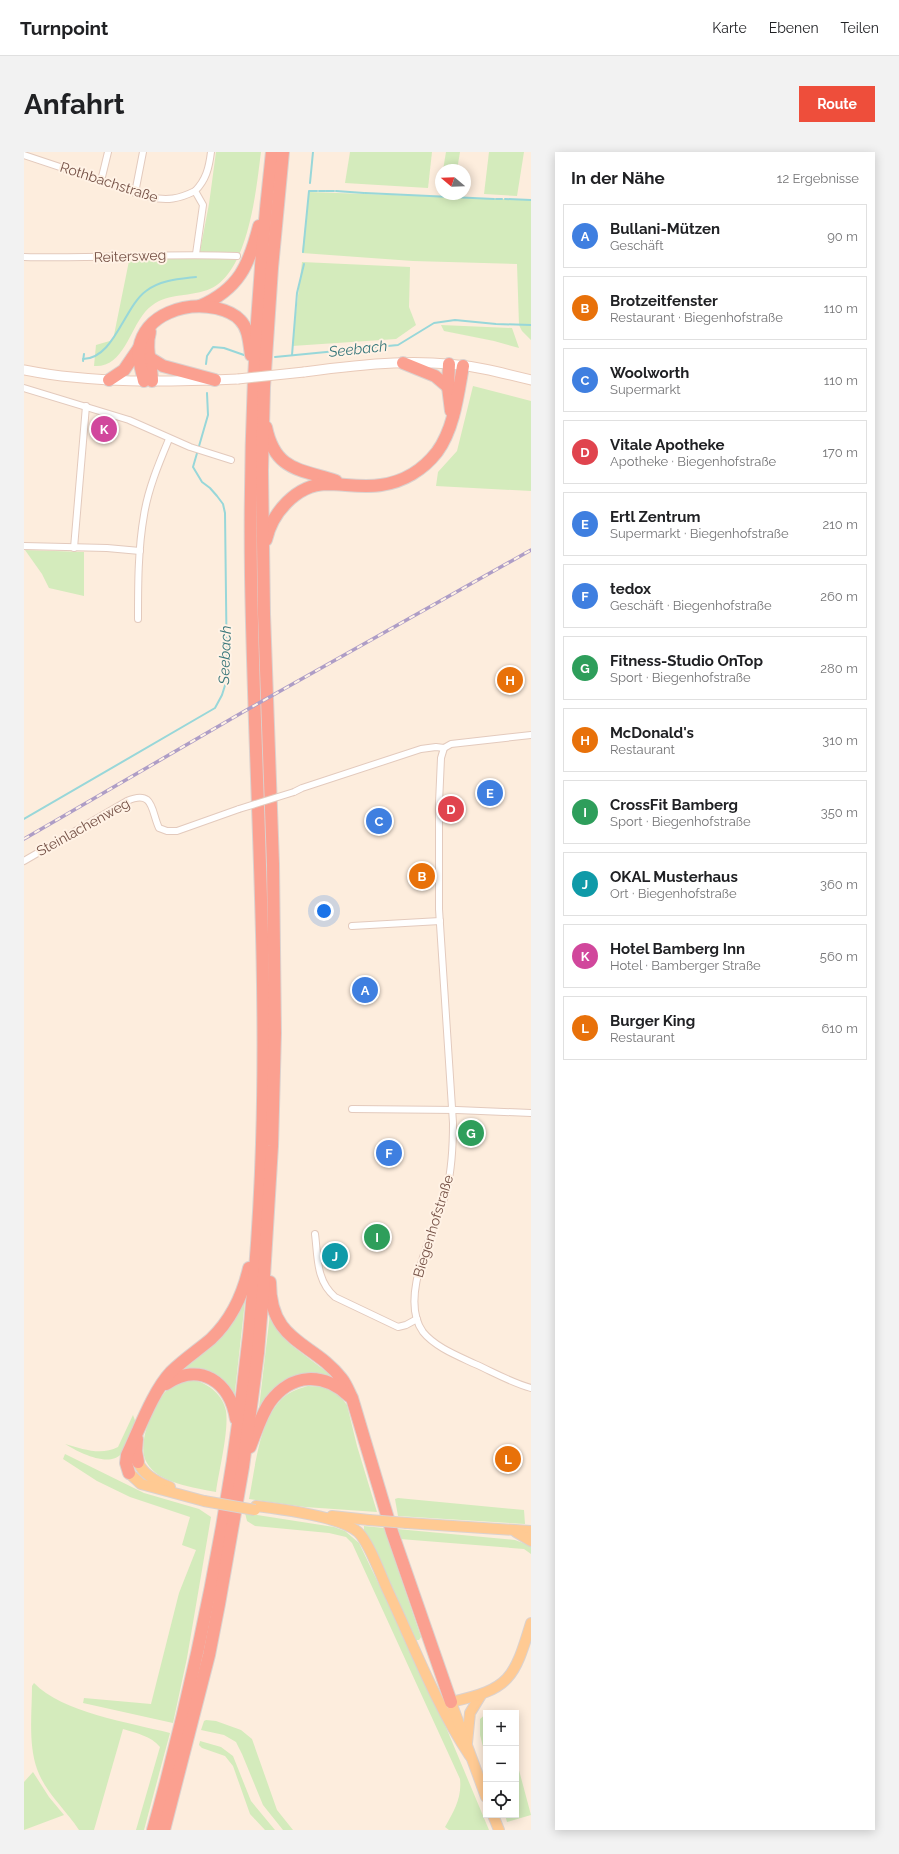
<!DOCTYPE html>
<html lang="de">
<meta charset="utf-8">
<style>
body{margin:0;font-family:Raleway,sans-serif;background:#f2f2f2;color:#202124}
.controls{position:absolute;right:12px;bottom:12px;display:grid;overflow:hidden;border-radius:0px;box-shadow:0 2px 10px #0003}
.controls button{width:36px;height:36px;display:grid;place-items:center;padding:0;border:0;border-bottom:1px solid #e0e0e0;background:#fff;color:#202124;font:20px sans-serif}
.compass{position:absolute;left:411px;top:12px;width:36px;height:36px;border-radius:50%;background:#fff;box-shadow:0 2px 10px #0003;rotate:289deg}
.you{position:absolute;left:300px;top:759px;width:14px;height:14px;margin:-10px;border:3px solid #fff;border-radius:50%;background:#1a73e8;box-shadow:0 0 0 6px #1a73e833}
.badge{display:grid;place-items:center;width:26px;height:26px;border-radius:50%;background:#ee4e3b;color:#fff;font-size:13px;font-weight:700}
.pin{position:absolute;translate:-50% -50%;border:2px solid #fff;box-shadow:0 1px 4px #0006}
.list{margin:0;padding:0;list-style:none}
h2{display:flex;justify-content:space-between;align-items:center;height:52px;margin:0;padding:0 16px;font-size:17px}
h2 small{font-size:13px;font-weight:400;color:#757577}
.list li{display:grid;grid-template-columns:26px 1fr auto;gap:12px;align-items:center;box-sizing:border-box;height:64px;margin:0 8px 8px;padding:0 8px;border:1px solid #e0e0e0;border-radius:0px}
.list b{display:block;font-size:15px;white-space:nowrap}
.list p{margin:0;font-size:13px;white-space:nowrap;color:#757577}
.list em{font-size:13px;font-style:normal;color:#757577}
.icon{flex:none;width:22px;height:22px;fill:none;stroke:currentColor;stroke-width:2;stroke-linecap:round;stroke-linejoin:round}
.map{position:relative;flex:none;width:507px;height:1678px;overflow:hidden;border-radius:0px}
header{display:flex;align-items:center;gap:24px;box-sizing:border-box;height:56px;padding:0 20px;background:#fff;border-bottom:1px solid #e0e0e0}
header strong{font-size:19px}
nav{display:flex;gap:22px;margin-inline-start:auto;font-size:14px}
.intro{display:flex;align-items:center;justify-content:space-between;box-sizing:border-box;height:96px;padding:0 24px}
h1{margin:0;font-size:28px}
.button{padding:10px 18px;border-radius:0px;background:#ee4e3b;color:#fff;font-size:14px;font-weight:700}
main{display:flex;gap:24px;padding:0 24px}
aside{flex:1;background:#fff;border-radius:0px;box-shadow:0 2px 10px #0003}
.map>svg:first-child{display:block}
</style>
<header>
<strong>Turnpoint</strong>
<nav><a>Karte</a><a>Ebenen</a><a>Teilen</a></nav>
</header>
<div class="intro"><h1>Anfahrt</h1><a class="button">Route</a></div>
<main>
<div class="map">
<svg width="507" height="1678" viewBox="0 0 507 1678">
<rect width="100%" height="100%" fill="#fdeddd"/>
<g fill="#d4ebbc">
<path d="M192,0H237C232,39 224,128 180,139C157,146 139,140 121,160C105,179 99,216 70,214L72,193L89,188L106,104H175L185,52Z"/>
<polygon points="326,0 408,0 404,36 321,31"/>
<polygon points="422,0 436,0 433,18 419,18"/>
<polygon points="465,0 500,0 493,44 460,42"/>
<polygon points="285,40 507,48 507,188 498,179 495,173 493,112 389,109 278,101"/>
<polygon points="278,110 386,115 385,155 392,173 372,187 268,194"/>
<polygon points="417,173 488,176 495,196 470,189 420,179"/>
<polygon points="449,234 507,249 507,339 412,334 414,320 433,299"/>
<polygon points="1,398 60,400 60,444 25,436 18,422"/>
<polygon points="222,1140 210,1248 201,1235 150,1223"/>
<path d="M246,1162L255,1180L267,1193L312,1227C276,1214 258,1226 237,1255L235,1256Z"/>
<path d="M170,1228C185,1232 199,1243 202,1259C205,1279 195,1318 192,1340C171,1336 134,1331 123,1311C111,1292 131,1247 147,1234C152,1230 163,1229 170,1228Z"/>
<path d="M284,1234L300,1235L314,1242L323,1253L333,1294L353,1360L281,1355L225,1347C231,1318 234,1274 255,1250C262,1241 273,1237 284,1234Z"/>
<path d="M109,1263L112,1271C108,1281 104,1294 97,1302C85,1316 54,1300 41,1292C59,1297 77,1304 94,1295Z"/>
<polygon points="41,1302 120,1341 175,1357 187,1365 163,1506 149,1571 59,1551 60,1546 127,1552 155,1441 172,1398 158,1393 166,1365 106,1345 73,1329 39,1307"/>
<polygon points="374,1346 500,1358 501,1372 374,1364 371,1347"/>
<path d="M221,1361L310,1375L321,1379L335,1391L411,1549L465,1678H425L421,1675C430,1659 438,1646 436,1627L328,1391L322,1385L305,1381L231,1374L223,1369Z"/>
<polygon points="340,1374 360,1376 397,1485 395,1488 392,1488 351,1397 340,1378"/>
<polygon points="373,1377 491,1388 507,1394 507,1402 500,1397 376,1387"/>
<path d="M10,1531C37,1560 107,1571 146,1581L120,1678H112L136,1595C127,1584 112,1581 99,1577L70,1678H55C42,1658 21,1640 13,1617C4,1591 8,1560 8,1534Z"/>
<polygon points="462,1562 462,1607 456,1583 456,1567"/>
<polygon points="182,1568 192,1569 217,1578 228,1587 253,1658 269,1678 259,1678 239,1653 218,1602 212,1590 200,1583 177,1578 180,1569"/>
<polygon points="176,1589 197,1595 209,1604 227,1649 251,1678 241,1678 226,1662 209,1614 201,1604 178,1596 175,1593"/>
<polygon points="492,1607 507,1663 483,1670 481,1663 492,1663"/>
<polygon points="9,1620 25,1645 40,1663 0,1678 0,1630"/>
</g>
<g fill="none" stroke-linecap="round" stroke-linejoin="round">
<g stroke="#98d7d9" stroke-width="2">
<polyline points="286,31 289,0"/>
<polyline points="295,39 301,39"/>
<polyline points="302,39 310,39"/>
<polyline points="312,39 340,41"/>
<polyline points="341,41 470,47"/>
<polyline points="472,47 478,47"/>
<polyline points="481,47 507,48"/>
<polyline points="279,100 285,39 293,39"/>
<polyline points="268,203 273,141 280,112"/>
<polyline points="251,205 374,193 410,171 431,168 472,172 507,173"/>
<path d="M59,207C90,207 100,155 122,139C136,128 155,127 172,125"/>
<polyline points="59,209 60,202"/>
<polyline points="182,212 183,204 189,195 200,196 220,203"/>
<polyline points="0,667 191,556 198,543 203,527 201,361 199,352 193,344 186,336 178,330 169,315 184,263 183,241"/>
</g>
<g stroke="#e3cabd" stroke-width="8">
<g id="street">
<path d="M0,3L126,45C143,49 155,47 171,39"/>
<polyline points="77,29 84,0"/>
<polyline points="111,41 119,0"/>
<path d="M172,102L179,53L171,39C182,28 185,16 187,0"/>
<path d="M0,105C71,107 142,101 213,104"/>
<polyline points="0,236 105,268 166,295 207,308"/>
<polyline points="0,394 83,396 116,399"/>
<polyline points="50,396 62,254"/>
<path d="M114,467C114,433 114,397 120,363C124,337 135,311 145,287"/>
<path d="M420,596L417,606L415,651V757L429,971C429,993 428,1015 423,1037C413,1076 373,1144 399,1180C411,1195 434,1204 451,1212C469,1220 488,1231 507,1236"/>
<polyline points="270,640 278,636 397,597 412,595 420,596 427,592 507,583"/>
<path d="M0,709L103,649C130,637 127,659 135,676L143,679H153L215,657"/>
<polyline points="328,774 416,769"/>
<polyline points="328,957 433,958 507,961"/>
<path d="M291,1082C294,1105 292,1129 311,1145L374,1175L382,1173L393,1167"/>
</g>
</g>
<g stroke="#e9cab9" stroke-width="11">
<g id="secondary">
<path d="M0,218C70,232 143,230 214,227"/>
<path d="M280,220C339,212 400,205 460,217C475,220 491,224 507,228"/>
</g>
</g>
<g stroke="#dbd2cf" stroke-width="12">
<g id="primary">
<path d="M114,1310C119,1323 133,1330 146,1335"/>
<polyline points="105,1321 117,1332 180,1349"/>
<path d="M232,1354C256,1357 316,1364 334,1380C345,1390 357,1424 364,1439C390,1494 412,1553 446,1604"/>
<polyline points="308,1364 345,1368"/>
<polyline points="383,1371 507,1379"/>
<polyline points="492,1380 507,1389"/>
<polyline points="443,1591 446,1561 457,1543"/>
<path d="M462,1645L427,1550C486,1537 490,1527 507,1471"/>
<polyline points="469,1663 475,1678"/>
</g>
</g>
<g stroke="#dbd2cf" stroke-width="14">
<g id="highway">
<path d="M176,154C215,137 225,113 235,74"/>
<path d="M126,180C121,196 128,213 128,229"/>
<polyline points="126,206 139,214 191,228"/>
<polyline points="379,211 411,224 424,235"/>
<polyline points="425,212 424,235 427,259"/>
<polyline points="85,228 100,218 115,196"/>
<path d="M120,229C118,219 113,206 115,196C122,161 162,150 192,156C200,158 210,161 216,168C225,177 225,191 227,203"/>
<path d="M242,275C251,319 276,317 312,329"/>
<path d="M242,388C248,361 272,333 302,332C320,332 339,336 357,333C379,330 399,318 413,300C430,277 434,242 439,214"/>
<path d="M246,1130C246,1192 289,1189 318,1227C322,1232 325,1240 328,1246L368,1380L427,1550"/>
<path d="M142,1232C176,1209 206,1230 212,1267"/>
<polyline points="113,1287 112,1299 114,1310"/>
<path d="M226,1295C232,1280 237,1263 246,1250C268,1221 299,1220 325,1244"/>
<path d="M105,1321L102,1311L103,1303C115,1278 129,1239 147,1220C159,1208 174,1198 187,1187C207,1168 219,1142 225,1116"/>
<path d="M129,1678C191,1455 231,1224 238,992C244,803 230,613 227,424C225,282 232,140 248,0"/>
<polyline points="140,1678 185,1503 195,1452 219,1315 234,1201 239,1141 248,994 251,881 249,712 240,462 238,318 240,235 248,116 259,0"/>
</g>
</g>
<use href="#street" stroke="#fff" stroke-width="6"/>
<use href="#secondary" stroke="#fff" stroke-width="9"/>
<use href="#primary" stroke="#ffca93" stroke-width="10"/>
<use href="#highway" stroke="#fba090" stroke-width="12"/>
<g stroke="#ae9dc6" stroke-width="3.5">
<polyline id="rail" points="0,687 219,560 507,398"/>
</g>
<use href="#rail" stroke="#fff2e5" stroke-width="2" stroke-dasharray="6" stroke-linecap="butt"/>
<g stroke="#e3cabd" stroke-width="8" stroke-linecap="butt">
<polyline id="street-bridge" points="215,657 270,640"/>
</g>
<g stroke="#e9cab9" stroke-width="11" stroke-linecap="butt">
<polyline id="secondary-bridge" points="214,227 280,220"/>
</g>
<g stroke="#dbd2cf" stroke-width="12" stroke-linecap="butt">
<g id="primary-bridge">
<polyline points="180,1349 231,1358"/>
<polyline points="345,1368 383,1371"/>
</g>
</g>
<use href="#street-bridge" stroke="#fff" stroke-width="6"/>
<use href="#secondary-bridge" stroke="#fff" stroke-width="9"/>
<use href="#primary-bridge" stroke="#ffca93" stroke-width="10"/>
</g>
<g text-anchor="middle" stroke-width="4" stroke-linejoin="round" paint-order="stroke">
<g font-size="14" fill="#745045" stroke="#fff2e5">
<text transform="translate(85 30) rotate(18)" y="5">Rothbachstraße</text>
<text transform="translate(106 104) rotate(-2)" y="5">Reitersweg</text>
<text transform="translate(59 675) rotate(-29)" y="5">Steinlachenweg</text>
<text transform="translate(409 1074) rotate(-73)" y="5">Biegenhofstraße</text>
</g>
<g font-size="15" font-style="italic" fill="#39777b" stroke="#fff2e5">
<text transform="translate(334 197) rotate(-6)" y="5">Seebach</text>
<text transform="translate(201 503) rotate(-88)" y="5">Seebach</text>
</g>
</g>
</svg>
<div class="controls">
<button>+</button>
<button>−</button>
<button><svg class="icon" aria-label="locate" viewBox="0 0 24 24"><circle cx="12" cy="12" r="6"/><path d="M12 2v4M12 18v4M2 12h4M18 12h4"/></svg></button>
</div>
<svg class="compass" viewBox="-18 -18 36 36"><path d="M0-13l5 13h-10z" fill="#e53935"/><path d="M0 13l5-13h-10z" fill="#757577"/></svg>
<div class="you"></div>
<div class="pin badge" style="left:341px;top:838px;background:#3f7fe0">A</div>
<div class="pin badge" style="left:398px;top:724px;background:#e8710a">B</div>
<div class="pin badge" style="left:355px;top:669px;background:#3f7fe0">C</div>
<div class="pin badge" style="left:427px;top:657px;background:#e0444e">D</div>
<div class="pin badge" style="left:466px;top:641px;background:#3f7fe0">E</div>
<div class="pin badge" style="left:365px;top:1001px;background:#3f7fe0">F</div>
<div class="pin badge" style="left:447px;top:981px;background:#2e9e5b">G</div>
<div class="pin badge" style="left:486px;top:528px;background:#e8710a">H</div>
<div class="pin badge" style="left:353px;top:1085px;background:#2e9e5b">I</div>
<div class="pin badge" style="left:311px;top:1104px;background:#0f9aa8">J</div>
<div class="pin badge" style="left:80px;top:277px;background:#d1479c">K</div>
<div class="pin badge" style="left:484px;top:1307px;background:#e8710a">L</div>
</div>
<aside>
<h2>In der Nähe<small>12 Ergebnisse</small></h2>
<ul class="list">
<li><span class="badge" style="background:#3f7fe0">A</span><div><b>Bullani-Mützen</b><p>Geschäft</p></div><em>90 m</em></li>
<li><span class="badge" style="background:#e8710a">B</span><div><b>Brotzeitfenster</b><p>Restaurant · Biegenhofstraße</p></div><em>110 m</em></li>
<li><span class="badge" style="background:#3f7fe0">C</span><div><b>Woolworth</b><p>Supermarkt</p></div><em>110 m</em></li>
<li><span class="badge" style="background:#e0444e">D</span><div><b>Vitale Apotheke</b><p>Apotheke · Biegenhofstraße</p></div><em>170 m</em></li>
<li><span class="badge" style="background:#3f7fe0">E</span><div><b>Ertl Zentrum</b><p>Supermarkt · Biegenhofstraße</p></div><em>210 m</em></li>
<li><span class="badge" style="background:#3f7fe0">F</span><div><b>tedox</b><p>Geschäft · Biegenhofstraße</p></div><em>260 m</em></li>
<li><span class="badge" style="background:#2e9e5b">G</span><div><b>Fitness-Studio OnTop</b><p>Sport · Biegenhofstraße</p></div><em>280 m</em></li>
<li><span class="badge" style="background:#e8710a">H</span><div><b>McDonald's</b><p>Restaurant</p></div><em>310 m</em></li>
<li><span class="badge" style="background:#2e9e5b">I</span><div><b>CrossFit Bamberg</b><p>Sport · Biegenhofstraße</p></div><em>350 m</em></li>
<li><span class="badge" style="background:#0f9aa8">J</span><div><b>OKAL Musterhaus</b><p>Ort · Biegenhofstraße</p></div><em>360 m</em></li>
<li><span class="badge" style="background:#d1479c">K</span><div><b>Hotel Bamberg Inn</b><p>Hotel · Bamberger Straße</p></div><em>560 m</em></li>
<li><span class="badge" style="background:#e8710a">L</span><div><b>Burger King</b><p>Restaurant</p></div><em>610 m</em></li>
</ul>
</aside>
</main>
